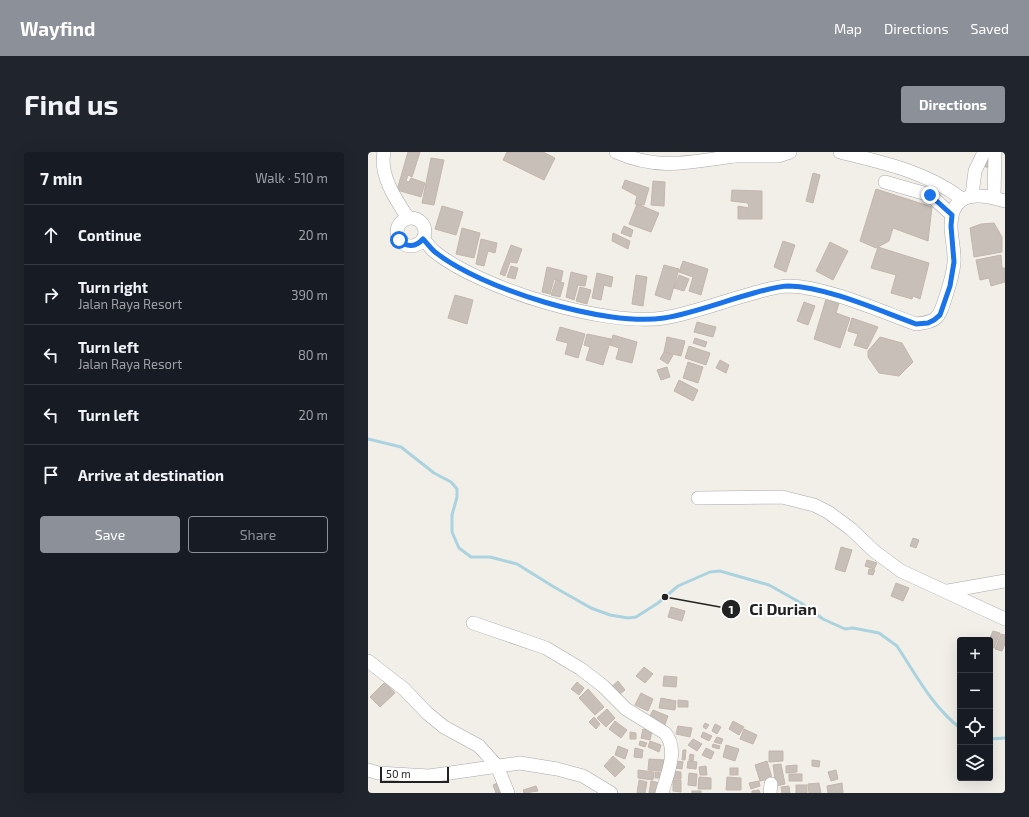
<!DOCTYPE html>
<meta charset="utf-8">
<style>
body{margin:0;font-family:"Exo 2",sans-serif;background:#20242c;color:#f1f3f6}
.controls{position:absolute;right:12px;bottom:12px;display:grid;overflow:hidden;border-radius:4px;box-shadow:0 4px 16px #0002}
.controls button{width:36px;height:36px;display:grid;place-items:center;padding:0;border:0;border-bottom:1px solid #363941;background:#171b24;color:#f1f3f6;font:20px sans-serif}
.scale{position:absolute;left:12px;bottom:10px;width:69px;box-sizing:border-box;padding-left:4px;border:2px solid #222;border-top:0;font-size:11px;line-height:14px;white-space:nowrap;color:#222;-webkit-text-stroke:3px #fff;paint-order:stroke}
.stop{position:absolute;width:12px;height:12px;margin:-9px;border:3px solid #1a73e8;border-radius:50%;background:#fff}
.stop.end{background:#1a73e8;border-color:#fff;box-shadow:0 1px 4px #0008}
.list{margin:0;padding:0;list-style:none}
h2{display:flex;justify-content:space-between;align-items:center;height:52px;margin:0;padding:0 16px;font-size:17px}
h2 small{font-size:13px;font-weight:400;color:#9ea1a6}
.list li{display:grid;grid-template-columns:26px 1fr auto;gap:12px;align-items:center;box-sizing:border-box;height:60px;padding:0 16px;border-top:1px solid #363941}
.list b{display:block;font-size:15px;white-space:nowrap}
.list p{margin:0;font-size:13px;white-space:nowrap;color:#9ea1a6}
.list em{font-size:13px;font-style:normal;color:#9ea1a6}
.actions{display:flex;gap:8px;padding:12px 16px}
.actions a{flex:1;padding:9px 0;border:1px solid #8c9099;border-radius:4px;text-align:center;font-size:14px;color:#8c9099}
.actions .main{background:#8c9099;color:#fff}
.icon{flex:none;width:22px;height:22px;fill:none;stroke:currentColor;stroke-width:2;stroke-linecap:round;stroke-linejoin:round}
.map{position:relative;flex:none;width:637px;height:641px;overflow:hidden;border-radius:4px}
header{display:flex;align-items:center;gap:24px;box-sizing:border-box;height:56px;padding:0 20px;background:#8c9099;color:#fff}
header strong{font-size:19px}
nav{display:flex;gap:22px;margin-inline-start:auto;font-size:14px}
.intro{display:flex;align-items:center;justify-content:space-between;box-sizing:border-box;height:96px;padding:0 24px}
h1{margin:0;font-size:28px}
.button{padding:10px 18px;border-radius:4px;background:#8c9099;color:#fff;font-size:14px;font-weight:700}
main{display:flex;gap:24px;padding:0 24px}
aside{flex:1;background:#171b24;border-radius:4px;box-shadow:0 4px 16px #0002}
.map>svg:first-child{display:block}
</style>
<header>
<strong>Wayfind</strong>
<nav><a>Map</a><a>Directions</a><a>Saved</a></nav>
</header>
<div class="intro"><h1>Find us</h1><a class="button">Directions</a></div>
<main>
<aside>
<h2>7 min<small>Walk · 510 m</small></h2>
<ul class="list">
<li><svg class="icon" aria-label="ahead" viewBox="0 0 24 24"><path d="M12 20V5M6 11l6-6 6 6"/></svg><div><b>Continue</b></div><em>20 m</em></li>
<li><svg class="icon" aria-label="right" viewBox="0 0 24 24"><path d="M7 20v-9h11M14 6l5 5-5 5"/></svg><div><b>Turn right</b><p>Jalan Raya Resort</p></div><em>390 m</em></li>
<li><svg class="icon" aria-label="left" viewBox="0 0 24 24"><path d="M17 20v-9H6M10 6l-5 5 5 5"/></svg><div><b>Turn left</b><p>Jalan Raya Resort</p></div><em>80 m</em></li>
<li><svg class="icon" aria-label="left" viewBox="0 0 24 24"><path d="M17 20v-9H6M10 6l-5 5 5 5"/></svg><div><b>Turn left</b></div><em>20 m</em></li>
<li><svg class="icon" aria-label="arrive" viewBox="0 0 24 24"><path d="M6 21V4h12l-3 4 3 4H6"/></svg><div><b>Arrive at destination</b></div></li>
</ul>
<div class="actions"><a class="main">Save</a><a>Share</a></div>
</aside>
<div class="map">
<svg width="637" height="641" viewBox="0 0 637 641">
<rect width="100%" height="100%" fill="#f2efe9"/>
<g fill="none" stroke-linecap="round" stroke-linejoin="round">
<g stroke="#aad3df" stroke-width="3">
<path d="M0,287L33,295L66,321L83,330L89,337V345L84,363V380L91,396L103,405H122L149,412L186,435L223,456L242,463L260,466L268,465L290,451L310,434L342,420L352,419L401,433L433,451L455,467L477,477L485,476L511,481L529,494C548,523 564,554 592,576"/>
<polyline points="622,587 637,586"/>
</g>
</g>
<g fill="#c7bfb8" stroke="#c4b6ab">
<polygon points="40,0 52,0 44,25 40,23 38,29 41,30 43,26 57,31 53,45 29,38"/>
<polygon points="139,0 175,0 187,6 176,28 135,8"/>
<polygon points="63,6 76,8 66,53 54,51"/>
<polygon points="616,7 626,10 624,17 613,13"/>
<polygon points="445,21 452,23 445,51 438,49"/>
<polygon points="257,28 281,36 276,53 267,52 269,44 254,36"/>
<polygon points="285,29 297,30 296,54 283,53"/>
<polygon points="508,37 564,55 560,89 525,76 521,89 508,96 492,89"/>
<polygon points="364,38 394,39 394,67 370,67 370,54 381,56 380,51 363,49"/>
<polygon points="269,52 291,61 283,80 261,72"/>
<polygon points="74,54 95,60 88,83 67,77"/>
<polygon points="626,71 634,85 634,100 606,105 602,76 613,72"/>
<polygon points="256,74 265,78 263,85 253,81"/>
<polygon points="94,76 112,81 106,106 88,102"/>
<polygon points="245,81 262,89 260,97 244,89"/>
<polygon points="113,87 129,91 127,101 120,99 116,114 108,112"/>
<polygon points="415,89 427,93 418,120 406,115"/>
<polygon points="462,90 480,99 465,128 448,119"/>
<polygon points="143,93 154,97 149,111 142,110 137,124 132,122"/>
<polygon points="510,95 561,111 552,147 545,144 544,147 523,141 528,123 503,116"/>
<polygon points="633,103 634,116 637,116 637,130 623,134 621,126 612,128 608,108"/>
<polygon points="315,109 340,117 333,143 321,139 325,125 311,120"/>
<polygon points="296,113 311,117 302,148 287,143"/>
<polygon points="143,114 150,116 147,127 139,125"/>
<polygon points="179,115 195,119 193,129 186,127 182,142 174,140"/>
<polygon points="203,120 219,124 217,134 210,133 206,148 198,145"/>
<polygon points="229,121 245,125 243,135 236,133 233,148 224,146"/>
<polygon points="268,123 279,125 275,154 264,152"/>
<polygon points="311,123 321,127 316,139 306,136"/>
<polygon points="188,128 196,131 192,145 183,143"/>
<polygon points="212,135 223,138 219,152 208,149"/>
<polygon points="87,143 105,148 99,172 80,166"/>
<polygon points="458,147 471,151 468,161 482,166 472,196 446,187"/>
<polygon points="436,150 447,154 440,173 429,169"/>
<polygon points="484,166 510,175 499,197 486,193 490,182 480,179"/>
<polygon points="329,170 348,175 345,185 326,180"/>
<polygon points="192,175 217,182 210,206 197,202 200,191 188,188"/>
<polygon points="219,182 243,187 235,213 218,208 222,195 216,193"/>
<polygon points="245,183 269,190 264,211 248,207 251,196 242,193"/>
<polygon points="299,185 317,189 313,204 296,200"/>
<polygon points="512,185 534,191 545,210 531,224 511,221 500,205 500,199"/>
<polygon points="327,186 339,190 337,195 325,191"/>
<polygon points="321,194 342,201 338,213 317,206"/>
<polygon points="296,200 305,203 300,212 292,207"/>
<polygon points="352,208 361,213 358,221 348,216"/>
<polygon points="320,210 335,215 330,231 315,226"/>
<polygon points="299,215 302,225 293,228 289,218"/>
<polygon points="311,228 330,238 325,249 306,239"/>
<polygon points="545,386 551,388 548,396 542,394"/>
<polygon points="473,395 484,398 477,420 467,417"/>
<polygon points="499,408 509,411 506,417 497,414"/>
<polygon points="501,417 507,418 505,423 500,422"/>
<polygon points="528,431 541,436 535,449 523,444"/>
<polygon points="303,455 317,459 314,469 300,465"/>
<polygon points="625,479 632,481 626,496 622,494 621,488"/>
<polygon points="633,482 637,483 637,492 634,499 627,497"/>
<polygon points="276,515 285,522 277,531 268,524"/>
<polygon points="296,524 309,525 308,535 295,534"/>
<polygon points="250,529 257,538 249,544 242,536"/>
<polygon points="17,530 27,541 12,555 2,545"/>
<polygon points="209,530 216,536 211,543 203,537"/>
<polygon points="220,537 236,555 227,563 211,546"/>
<polygon points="273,541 285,547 280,559 267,553"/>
<polygon points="293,546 308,549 307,558 291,556"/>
<polygon points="310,548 320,549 320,555 310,555"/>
<polygon points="239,557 247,566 238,575 229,566"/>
<polygon points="285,558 300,564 296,575 280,568"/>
<polygon points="226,565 232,572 228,577 221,570"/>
<polygon points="247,569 259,578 253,586 241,577"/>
<polygon points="365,569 376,575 371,583 361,577"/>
<polygon points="337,571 341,573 338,577 335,575"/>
<polygon points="347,572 353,575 349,582 344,579"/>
<polygon points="310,574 324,576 322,585 308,582"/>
<polygon points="275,577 284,579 282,588 273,586"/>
<polygon points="376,577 389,583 385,592 372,587"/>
<polygon points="262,580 268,581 268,587 262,587"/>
<polygon points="335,580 344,584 341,589 333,585"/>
<polygon points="349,585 355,587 353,592 346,590"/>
<polygon points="325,587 334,592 329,599 320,593"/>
<polygon points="272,589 279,591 277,595 271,593"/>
<polygon points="282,589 293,593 291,600 280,595"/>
<polygon points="345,592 352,594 351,597 344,595"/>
<polygon points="358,593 371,597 367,609 355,605"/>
<polygon points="250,594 260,598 257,607 247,603"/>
<polygon points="267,596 275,598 274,606 266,605"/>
<polygon points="338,596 346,600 343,607 334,603"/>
<polygon points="315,598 318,598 317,608 314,608"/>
<polygon points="401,599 415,599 415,609 401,610"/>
<polygon points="322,602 326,603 325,609 321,608"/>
<polygon points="245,604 257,615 247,625 236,614"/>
<polygon points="281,607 297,608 296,619 280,618"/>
<polygon points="444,608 452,609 451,615 444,614"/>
<polygon points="309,609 315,610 314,617 308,616"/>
<polygon points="320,609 329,610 328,617 319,616"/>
<polygon points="399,609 404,626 392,629 387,613"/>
<polygon points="413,612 417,632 408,634 405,613"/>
<polygon points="429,613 429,620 418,621 418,614"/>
<polygon points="338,614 339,623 332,623 331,615"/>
<rect x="362" y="616" width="8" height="7"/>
<polygon points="270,618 286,620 285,628 270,626"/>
<polygon points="468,618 470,627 463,629 460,620"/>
<polygon points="305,619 313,620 313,627 304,627"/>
<rect x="287" y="620" width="5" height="6"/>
<polygon points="321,621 329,622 328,634 320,633"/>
<rect x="421" y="622" width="13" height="7"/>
<polygon points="331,625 343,626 343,637 330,637"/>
<polygon points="359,625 373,626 373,638 358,638"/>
<polygon points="271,628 279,630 277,641 269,641"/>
<polygon points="305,628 313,628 313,640 305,639"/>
<polygon points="283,629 292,631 290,641 281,641"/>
<polygon points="391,629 392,634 383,637 381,631"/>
<polygon points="132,630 136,641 128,641 125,633"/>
<polygon points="451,631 453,641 441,641 440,632"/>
<polygon points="474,631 475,641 460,641 459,634"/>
<rect x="428" y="633" width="11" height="8"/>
<polygon points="168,634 170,639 156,641 155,638"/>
<polygon points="421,634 422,641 414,641 413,635"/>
<polygon points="391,638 392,641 384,641 384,639"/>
<rect x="324" y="639" width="9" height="2"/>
</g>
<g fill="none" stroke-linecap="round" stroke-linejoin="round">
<g stroke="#a9a9a9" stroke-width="14">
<g id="minor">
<path d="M16,0C11,23 28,48 40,66"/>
<path d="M248,0C292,19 321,10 366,4L367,0"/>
<path d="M472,0C514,10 559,20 594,47"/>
<polyline points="366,4 410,4 422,0"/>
<polyline points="517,30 562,43 584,63"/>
<polyline points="604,43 607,19 616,0"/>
<polyline points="626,45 627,0"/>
<circle cx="43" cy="80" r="14"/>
<path d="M55,87C59,91 63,97 67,100C113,137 238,175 296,166C326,161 356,149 386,141C397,138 410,134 421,134C459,135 512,159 548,172C569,170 571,166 577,147C581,135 585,123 586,111C587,98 583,86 583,74C583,38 612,41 637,49"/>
<polyline points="330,346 414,345 446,353 460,360 483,377 506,399 533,419 637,467"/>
<polyline points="580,439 637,429"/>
<path d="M105,471L178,496L213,517L235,534L258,557L297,581C311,598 299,622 294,641"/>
<polyline points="0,509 36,537 59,561 76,575 111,594 129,614 140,641"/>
<polyline points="0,618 10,621 61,624 152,611 189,617 215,624 243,641"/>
<polyline points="402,641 403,632"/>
</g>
</g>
<use href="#minor" stroke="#fff" stroke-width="13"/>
</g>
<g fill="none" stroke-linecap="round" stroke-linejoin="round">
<path stroke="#1a73e8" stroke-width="5" d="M31,88C39,96 48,95 55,87C59,91 63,97 67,100C113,137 238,175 296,166C326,161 356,149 386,141C397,138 410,134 421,134C459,135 512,159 548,172L560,171L566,168L572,163L582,134L586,110L583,74L584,63L562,43"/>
</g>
<path fill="none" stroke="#222" stroke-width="1.5" d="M297 445L363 457"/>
<g fill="#222" stroke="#fff" stroke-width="1.5">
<circle cx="297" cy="445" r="4"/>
<circle cx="363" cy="457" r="10"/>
</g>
<g font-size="12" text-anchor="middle" font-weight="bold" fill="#fff">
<text x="363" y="462">1</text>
</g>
<g font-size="16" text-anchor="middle" font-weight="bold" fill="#222" stroke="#fff" stroke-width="4" stroke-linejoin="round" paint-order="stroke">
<text x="415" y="463">Ci Durian</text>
</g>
</svg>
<div class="controls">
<button>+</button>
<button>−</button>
<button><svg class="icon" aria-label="locate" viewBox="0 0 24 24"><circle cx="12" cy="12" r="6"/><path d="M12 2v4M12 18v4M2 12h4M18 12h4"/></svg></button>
<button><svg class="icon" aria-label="layers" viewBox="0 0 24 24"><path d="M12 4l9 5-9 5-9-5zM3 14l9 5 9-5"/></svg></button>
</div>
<div class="scale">50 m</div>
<div class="stop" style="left:31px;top:88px"></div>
<div class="stop end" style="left:562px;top:43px"></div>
</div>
</main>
